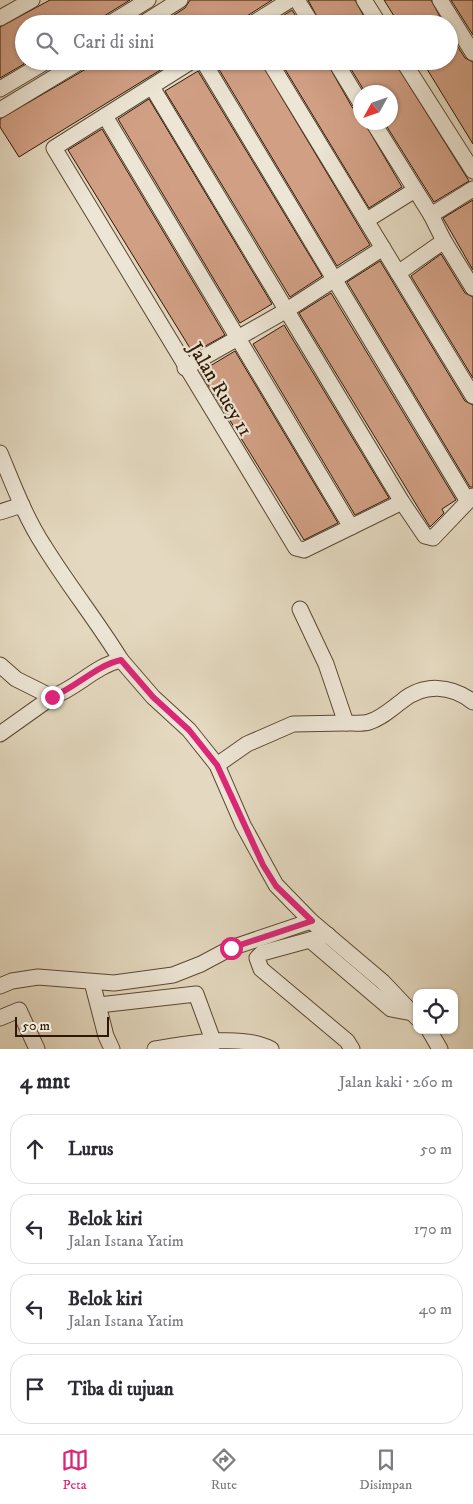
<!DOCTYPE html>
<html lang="id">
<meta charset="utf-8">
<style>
body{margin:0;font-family:"IM FELL DW Pica",serif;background:#f7f7f7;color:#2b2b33}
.controls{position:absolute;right:15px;bottom:15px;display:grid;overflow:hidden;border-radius:10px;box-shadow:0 1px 4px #0004}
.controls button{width:45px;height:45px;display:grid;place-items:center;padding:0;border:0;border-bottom:1px solid #e1e1e2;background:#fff;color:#2b2b33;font:25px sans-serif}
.compass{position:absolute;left:353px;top:85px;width:45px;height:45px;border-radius:50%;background:#fff;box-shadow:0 1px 4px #0004;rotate:230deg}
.scale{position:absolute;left:15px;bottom:12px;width:94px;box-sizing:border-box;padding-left:5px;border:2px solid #2e1803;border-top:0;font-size:14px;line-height:18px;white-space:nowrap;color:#2e1803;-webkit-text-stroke:4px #ede6d6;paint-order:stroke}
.stop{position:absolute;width:15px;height:15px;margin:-11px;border:4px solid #db2777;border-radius:50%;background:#fff}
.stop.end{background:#db2777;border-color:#fff;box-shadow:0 1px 5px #0008}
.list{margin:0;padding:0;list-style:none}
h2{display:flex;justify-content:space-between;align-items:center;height:65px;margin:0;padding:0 20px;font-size:21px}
h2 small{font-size:16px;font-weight:400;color:#7c7c81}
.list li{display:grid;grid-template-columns:32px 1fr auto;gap:15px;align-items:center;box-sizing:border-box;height:70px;margin:0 10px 10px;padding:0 10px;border:1px solid #e1e1e2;border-radius:20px}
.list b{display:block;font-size:19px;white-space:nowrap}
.list p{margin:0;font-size:16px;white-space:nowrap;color:#7c7c81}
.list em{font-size:16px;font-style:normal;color:#7c7c81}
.icon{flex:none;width:28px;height:28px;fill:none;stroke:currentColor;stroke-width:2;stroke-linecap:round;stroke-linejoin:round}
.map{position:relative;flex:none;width:473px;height:1049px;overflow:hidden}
.search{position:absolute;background:#fff;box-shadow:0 1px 4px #0004;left:15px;right:15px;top:15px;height:55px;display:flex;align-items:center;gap:12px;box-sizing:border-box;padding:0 18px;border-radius:28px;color:#7c7c81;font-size:19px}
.sheet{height:385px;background:#fff}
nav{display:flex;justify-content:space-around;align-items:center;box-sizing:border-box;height:70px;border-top:1px solid #e1e1e2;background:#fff;font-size:14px;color:#7c7c81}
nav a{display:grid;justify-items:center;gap:2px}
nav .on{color:#db2777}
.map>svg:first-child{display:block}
</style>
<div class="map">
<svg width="473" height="1049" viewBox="0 0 473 1049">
<rect width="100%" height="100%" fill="#e4d9c0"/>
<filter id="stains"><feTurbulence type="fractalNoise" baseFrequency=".004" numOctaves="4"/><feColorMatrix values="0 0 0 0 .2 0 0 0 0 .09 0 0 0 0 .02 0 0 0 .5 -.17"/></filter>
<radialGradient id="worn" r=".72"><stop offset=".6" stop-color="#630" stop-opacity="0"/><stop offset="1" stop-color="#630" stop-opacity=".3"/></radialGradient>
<g fill="#d19f84" stroke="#2e1803">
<polygon points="50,0 130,0 104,16 97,24 24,24 24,64 0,78 0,27"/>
<polygon points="190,0 272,0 247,16 243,24 160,24 185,8"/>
<polygon points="308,0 355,0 368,24 321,24"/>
<polygon points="384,0 431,0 444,24 399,24"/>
<polygon points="451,0 473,0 473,35"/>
<polygon points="292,10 301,24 270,24"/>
<polygon points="449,33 465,58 473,62 473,144 422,61 449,61"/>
<polygon points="90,61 157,61 162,69 19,157 0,127 0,119 86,69"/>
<polygon points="214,61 260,61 370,245 337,266"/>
<polygon points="280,61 326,61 352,107 360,117 360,122 364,122 402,187 369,208"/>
<polygon points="346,61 394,61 469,181 434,202 384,122 390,122 390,92 365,92"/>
<polygon points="198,71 322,276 290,297 165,91"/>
<polygon points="149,99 272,304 240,323 118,119"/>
<polygon points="102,129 225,335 193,353 68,150"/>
<polygon points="473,200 473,270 443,218"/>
<polygon points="441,254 465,293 473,297 473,378 411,276"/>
<polygon points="380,261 465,401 473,405 473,487 470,487 347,282"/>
<polygon points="331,293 456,500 442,509 444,513 430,527 299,313"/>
<polygon points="284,325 389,498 355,515 253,344"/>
<polygon points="235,351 338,523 304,540 200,372"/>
</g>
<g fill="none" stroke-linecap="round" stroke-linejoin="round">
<g stroke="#5c4832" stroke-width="17">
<g id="minor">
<polyline points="297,0 312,24"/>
<polyline points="364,0 379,24"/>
<polyline points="440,0 473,53"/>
<polyline points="0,18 32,0"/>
<polyline points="109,24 148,0"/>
<polyline points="142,24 180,0"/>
<polyline points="252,24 290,0"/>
<polyline points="192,61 54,148 296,548 304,550 402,502"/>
<polyline points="203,61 467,500"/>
<polyline points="269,61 473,396"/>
<polyline points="335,61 360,102"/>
<polyline points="403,61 473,171"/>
<polyline points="152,87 402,502 425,536 433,538 473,496"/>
<polyline points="0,89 47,61"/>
<polyline points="0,110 81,61"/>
<polyline points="105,116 351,527"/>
<polyline points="373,122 431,215 444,241 473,288"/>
<polyline points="431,215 473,189"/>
<polyline points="367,220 415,190"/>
<polyline points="398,273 444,241"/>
<polyline points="185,368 287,310 383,248"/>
<path d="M0,453C13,484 25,517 44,546C68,585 97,621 121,660"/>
<polyline points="0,512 22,505"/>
<path d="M0,665L16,679L52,697C77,688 95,666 121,660L153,697L189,730L217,765L243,825L276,885L311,921L383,982L417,1018"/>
<path d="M346,723C354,723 362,724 369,722C382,718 391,709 402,701C424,683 451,685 473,702"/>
<polyline points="0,734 52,697"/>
<polyline points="217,765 247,744 293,724 346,723 326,664 300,609"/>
<polyline points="328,935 262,953 257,958 261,969 347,1041 352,1049"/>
<polyline points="310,940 391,1009 412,1013"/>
<polyline points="92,982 106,1036 112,1049"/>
<polyline points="0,986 12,981 38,977 114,983 173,975 201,964 231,948 311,921"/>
<polyline points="99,1005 196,994 214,1043"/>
<polyline points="0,1018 19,1010 37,1049"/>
<polyline points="429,1030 440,1049"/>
<path d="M155,1049C187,1044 241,1033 271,1049"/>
</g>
</g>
<use href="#minor" stroke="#ede6d6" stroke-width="15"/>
</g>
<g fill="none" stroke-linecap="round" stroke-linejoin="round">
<path stroke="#db2777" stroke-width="6" d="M52,697C77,687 95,666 121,660L153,697L189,730L217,765L263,865L276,886L312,921L231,948"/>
</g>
<g text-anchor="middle" stroke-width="4.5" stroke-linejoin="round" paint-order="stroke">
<g font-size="20" fill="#2e1803" stroke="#ede6d6">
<text transform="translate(221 389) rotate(59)" y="7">Jalan Ruey 11</text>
</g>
</g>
<rect width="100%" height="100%" filter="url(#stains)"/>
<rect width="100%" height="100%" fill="url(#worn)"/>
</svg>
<div class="controls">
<button><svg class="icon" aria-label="locate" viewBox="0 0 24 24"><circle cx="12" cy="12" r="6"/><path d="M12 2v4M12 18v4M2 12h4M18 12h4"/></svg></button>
</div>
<svg class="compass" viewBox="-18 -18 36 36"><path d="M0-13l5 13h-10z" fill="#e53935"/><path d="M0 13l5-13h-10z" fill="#7c7c81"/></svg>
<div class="scale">50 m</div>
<div class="stop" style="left:231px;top:948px"></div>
<div class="stop end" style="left:52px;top:697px"></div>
<div class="search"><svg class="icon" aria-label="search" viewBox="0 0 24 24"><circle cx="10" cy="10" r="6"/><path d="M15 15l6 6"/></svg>Cari di sini</div>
</div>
<section class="sheet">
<h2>4 mnt<small>Jalan kaki · 260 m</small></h2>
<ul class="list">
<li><svg class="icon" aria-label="ahead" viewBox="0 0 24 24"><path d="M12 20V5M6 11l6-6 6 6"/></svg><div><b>Lurus</b></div><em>50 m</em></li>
<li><svg class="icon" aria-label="left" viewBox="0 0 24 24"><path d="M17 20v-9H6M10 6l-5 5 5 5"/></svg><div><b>Belok kiri</b><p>Jalan Istana Yatim</p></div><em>170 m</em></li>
<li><svg class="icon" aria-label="left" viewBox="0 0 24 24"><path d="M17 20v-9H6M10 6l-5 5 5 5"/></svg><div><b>Belok kiri</b><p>Jalan Istana Yatim</p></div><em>40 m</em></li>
<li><svg class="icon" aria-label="arrive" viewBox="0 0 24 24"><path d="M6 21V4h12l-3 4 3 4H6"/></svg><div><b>Tiba di tujuan</b></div></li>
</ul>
</section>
<nav>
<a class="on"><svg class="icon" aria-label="map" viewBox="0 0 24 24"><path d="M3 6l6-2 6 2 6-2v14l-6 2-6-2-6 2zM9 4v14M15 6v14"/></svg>Peta</a>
<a><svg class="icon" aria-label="directions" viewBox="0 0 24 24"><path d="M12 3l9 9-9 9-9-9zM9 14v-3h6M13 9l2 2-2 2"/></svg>Rute</a>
<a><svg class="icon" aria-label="saved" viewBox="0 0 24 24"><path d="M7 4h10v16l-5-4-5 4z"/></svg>Disimpan</a>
</nav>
